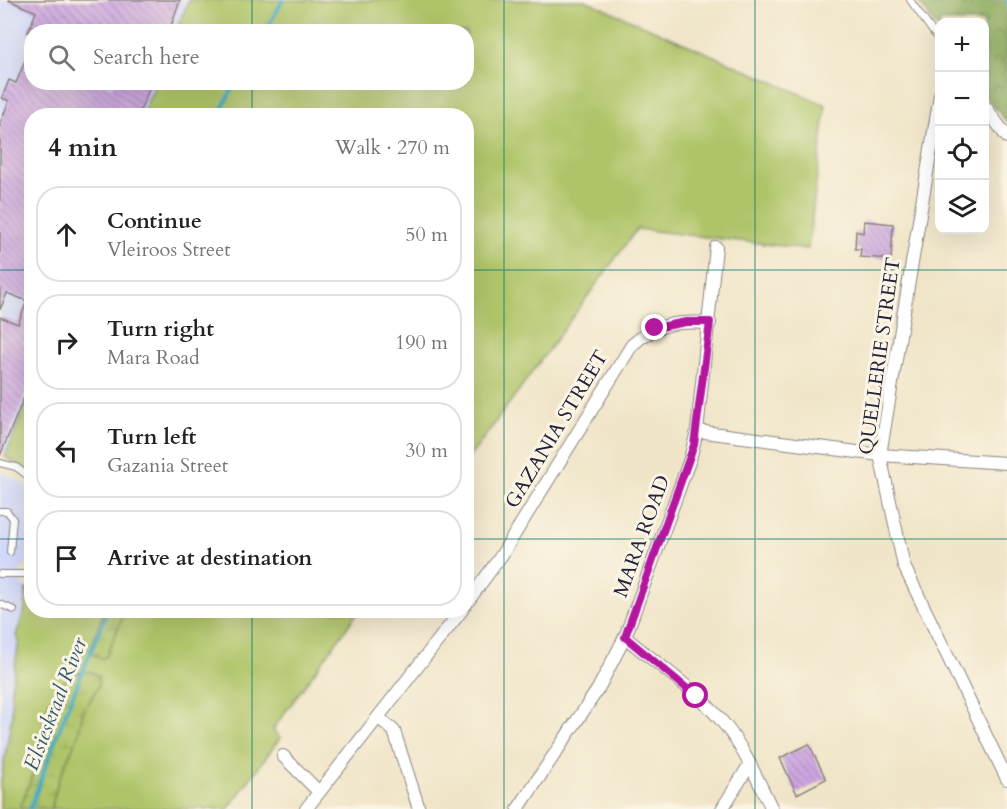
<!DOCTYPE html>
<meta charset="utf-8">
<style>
body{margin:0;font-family:Cardo,serif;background:#f6f6f6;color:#222}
.controls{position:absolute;right:18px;top:18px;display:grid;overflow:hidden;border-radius:12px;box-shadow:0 6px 24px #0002}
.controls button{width:54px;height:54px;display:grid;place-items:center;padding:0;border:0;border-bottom:2px solid #e0e0e0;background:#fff;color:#222;font:30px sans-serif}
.stop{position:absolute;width:18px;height:18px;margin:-14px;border:4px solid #b5179e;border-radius:50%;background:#fff}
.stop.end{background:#b5179e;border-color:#fff;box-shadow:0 2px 6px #0008}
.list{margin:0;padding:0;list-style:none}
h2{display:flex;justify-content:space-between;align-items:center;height:78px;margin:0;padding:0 24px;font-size:26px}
h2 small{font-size:20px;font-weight:400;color:#767676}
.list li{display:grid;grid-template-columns:39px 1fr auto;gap:18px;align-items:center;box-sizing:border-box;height:96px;margin:0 12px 12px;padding:0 12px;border:2px solid #e0e0e0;border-radius:24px}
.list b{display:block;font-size:22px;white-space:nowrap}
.list p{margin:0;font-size:20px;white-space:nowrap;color:#767676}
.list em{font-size:20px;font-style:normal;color:#767676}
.icon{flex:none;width:33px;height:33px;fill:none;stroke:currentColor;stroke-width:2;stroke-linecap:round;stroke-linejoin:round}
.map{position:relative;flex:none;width:1007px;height:809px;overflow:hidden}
.search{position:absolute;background:#fff;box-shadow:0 6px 24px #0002;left:24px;top:24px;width:450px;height:66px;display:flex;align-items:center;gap:15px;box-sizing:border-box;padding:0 21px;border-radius:24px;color:#767676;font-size:22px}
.panel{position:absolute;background:#fff;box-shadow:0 6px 24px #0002;left:24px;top:108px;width:450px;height:510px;border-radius:24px}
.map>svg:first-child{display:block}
</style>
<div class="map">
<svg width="1007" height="809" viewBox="0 0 1007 809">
<defs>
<pattern id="forest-crowns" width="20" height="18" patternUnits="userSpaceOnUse" patternTransform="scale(1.5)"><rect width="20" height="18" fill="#8baa5c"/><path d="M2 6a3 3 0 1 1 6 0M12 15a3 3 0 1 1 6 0" fill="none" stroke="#718a4d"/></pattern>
<pattern id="wetland-marsh" width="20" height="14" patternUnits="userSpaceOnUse" patternTransform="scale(1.5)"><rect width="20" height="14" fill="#afc468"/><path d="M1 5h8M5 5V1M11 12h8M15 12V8" fill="none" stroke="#96a85b"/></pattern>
<pattern id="building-back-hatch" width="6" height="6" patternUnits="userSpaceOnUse" patternTransform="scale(1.5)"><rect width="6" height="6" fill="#cda6e1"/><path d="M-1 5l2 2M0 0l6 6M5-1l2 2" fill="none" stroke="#a687b8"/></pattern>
</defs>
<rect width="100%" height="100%" fill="#fcf5e5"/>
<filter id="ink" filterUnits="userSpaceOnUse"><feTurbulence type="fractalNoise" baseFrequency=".0167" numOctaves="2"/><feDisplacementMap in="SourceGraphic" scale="12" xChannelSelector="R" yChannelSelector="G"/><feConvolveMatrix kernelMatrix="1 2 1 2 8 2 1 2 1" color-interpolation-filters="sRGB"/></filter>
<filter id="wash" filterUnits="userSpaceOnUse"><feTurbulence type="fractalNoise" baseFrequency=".008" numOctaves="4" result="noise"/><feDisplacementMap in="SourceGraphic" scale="24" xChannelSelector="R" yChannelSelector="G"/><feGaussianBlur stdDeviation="1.35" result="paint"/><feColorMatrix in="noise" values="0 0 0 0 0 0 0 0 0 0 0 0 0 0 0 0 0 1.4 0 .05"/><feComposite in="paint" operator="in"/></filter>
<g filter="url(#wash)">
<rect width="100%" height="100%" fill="#f0e5c8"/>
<g fill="#d2d9f9">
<polygon points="0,0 189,0 176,31 32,32 32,82 156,83 142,115 32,116 31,392 7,452 0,451"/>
<polygon points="0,471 26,485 31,512 27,566 21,568 20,582 26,589 26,602 11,690 12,716 0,785"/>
</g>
<g fill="#afc468" stroke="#687352" stroke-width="1.5">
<polygon points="189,0 585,0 826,105 808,249 637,229 467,461 466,116 142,115 156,83 466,82 466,32 176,31"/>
<polygon points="31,392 31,471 5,457"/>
<polygon points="26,589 31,590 32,610 359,611 273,729 280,738 228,809 0,809 0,785 12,716 11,690 19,641 16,636 25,609"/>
</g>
<polygon fill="url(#forest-crowns)" stroke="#56664c" stroke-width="1.5" points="917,0 1007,0 1007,122 985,96 984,22 940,22 939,30"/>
<g fill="url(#wetland-marsh)" stroke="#687352" stroke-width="1.5">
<polygon points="104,611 125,611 106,657 101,658 89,652"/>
<path d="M91,672L99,677L98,687L83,712L78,735L58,782L51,809H20C25,793 33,778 37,761C47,721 38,704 72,673Z"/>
</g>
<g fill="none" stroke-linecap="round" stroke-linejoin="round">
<g stroke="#40aac0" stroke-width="4">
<polyline points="1007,0 1007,1"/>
<polyline points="265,32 283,0"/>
<polyline points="218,116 236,82"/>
<polyline points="30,809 67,709 108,610"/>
</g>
</g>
<g id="blocks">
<g fill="url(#building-back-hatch)">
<polygon points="8,0 180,0 169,32 28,32 36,12"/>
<polygon points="31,46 32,82 100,82 112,87 114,82 152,82 138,116 32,116 32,378 0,456 0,317 18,324 27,301 7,293 0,310 0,124 9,101 2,98 9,80 16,83"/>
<polygon points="864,221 893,224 891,259 860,257 861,249 855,249 856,231 863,233"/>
<polygon points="809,744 826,779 797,794 780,758"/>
</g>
</g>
</g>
<g filter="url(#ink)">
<use href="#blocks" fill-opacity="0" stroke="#898482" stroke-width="1.5"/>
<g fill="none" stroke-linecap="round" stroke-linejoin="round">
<g stroke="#898482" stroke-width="8">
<g id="service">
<polyline points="910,0 940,42"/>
<polyline points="0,463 16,467 32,479"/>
<polyline points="0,511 7,511 13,519 10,552"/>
<polyline points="0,574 32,574"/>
<polyline points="0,604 14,610"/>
</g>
</g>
<g stroke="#898482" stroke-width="14">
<g id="minor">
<polyline points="940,95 880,455 904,566 1007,779"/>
<polyline points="984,105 1007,137"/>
<polyline points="697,431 880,455 1007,463"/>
<path d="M466,604L501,556L632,345C656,323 679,321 710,323"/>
<path d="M625,637C658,665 698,691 725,725C745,750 758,781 772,809"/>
<polyline points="378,717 394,731 419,809"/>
<polyline points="283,756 318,791"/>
<polyline points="306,809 462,610"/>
<polyline points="518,809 598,689 625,637 690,459 697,431 716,247"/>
<polyline points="722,809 750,764"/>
</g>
</g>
<use href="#service" stroke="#fff" stroke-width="6"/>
<use href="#minor" stroke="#fff" stroke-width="12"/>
</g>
</g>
<g fill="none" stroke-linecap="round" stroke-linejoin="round" filter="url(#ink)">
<polyline stroke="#b5179e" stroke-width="8" points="655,328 686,322 710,322 694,445 625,637 696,696"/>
</g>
<path fill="none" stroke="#0f766e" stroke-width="1.5" stroke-opacity="0.55" d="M252,0V32M504,0V809M755,0V809M252,82V116M0,270H32M466,270H1007M0,539H32M466,539H1007M252,610V809"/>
<g text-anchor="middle" stroke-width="6" stroke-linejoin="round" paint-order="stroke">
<g font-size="20" fill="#22223b" stroke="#fcf5e5">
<text transform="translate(879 356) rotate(-82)" y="7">QUELLERIE STREET</text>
<text transform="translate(556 429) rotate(-59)" y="7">GAZANIA STREET</text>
<text transform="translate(641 536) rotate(-70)" y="7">MARA ROAD</text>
</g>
<g font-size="21" font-style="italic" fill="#2e5870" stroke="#fcf5e5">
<text transform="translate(55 704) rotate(-69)" y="7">Elsieskraal River</text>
</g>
</g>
</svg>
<div class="controls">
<button>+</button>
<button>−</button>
<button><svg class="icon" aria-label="locate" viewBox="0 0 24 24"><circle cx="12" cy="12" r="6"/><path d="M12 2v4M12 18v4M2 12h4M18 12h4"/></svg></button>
<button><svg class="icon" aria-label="layers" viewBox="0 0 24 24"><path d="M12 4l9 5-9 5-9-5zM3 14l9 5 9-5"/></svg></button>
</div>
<div class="stop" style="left:696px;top:696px"></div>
<div class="stop end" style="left:655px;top:328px"></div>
<div class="search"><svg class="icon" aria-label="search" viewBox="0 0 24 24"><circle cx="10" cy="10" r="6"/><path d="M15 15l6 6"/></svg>Search here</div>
<section class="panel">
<h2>4 min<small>Walk · 270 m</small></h2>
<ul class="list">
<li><svg class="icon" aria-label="ahead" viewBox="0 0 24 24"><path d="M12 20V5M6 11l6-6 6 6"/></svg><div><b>Continue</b><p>Vleiroos Street</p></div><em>50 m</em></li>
<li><svg class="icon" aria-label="right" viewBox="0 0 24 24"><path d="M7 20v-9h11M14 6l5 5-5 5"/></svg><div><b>Turn right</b><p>Mara Road</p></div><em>190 m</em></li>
<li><svg class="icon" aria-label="left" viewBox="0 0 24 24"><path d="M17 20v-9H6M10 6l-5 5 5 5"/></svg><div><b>Turn left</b><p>Gazania Street</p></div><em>30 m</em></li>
<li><svg class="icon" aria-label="arrive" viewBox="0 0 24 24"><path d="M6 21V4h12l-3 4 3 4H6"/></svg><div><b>Arrive at destination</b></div></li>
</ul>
</section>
</div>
